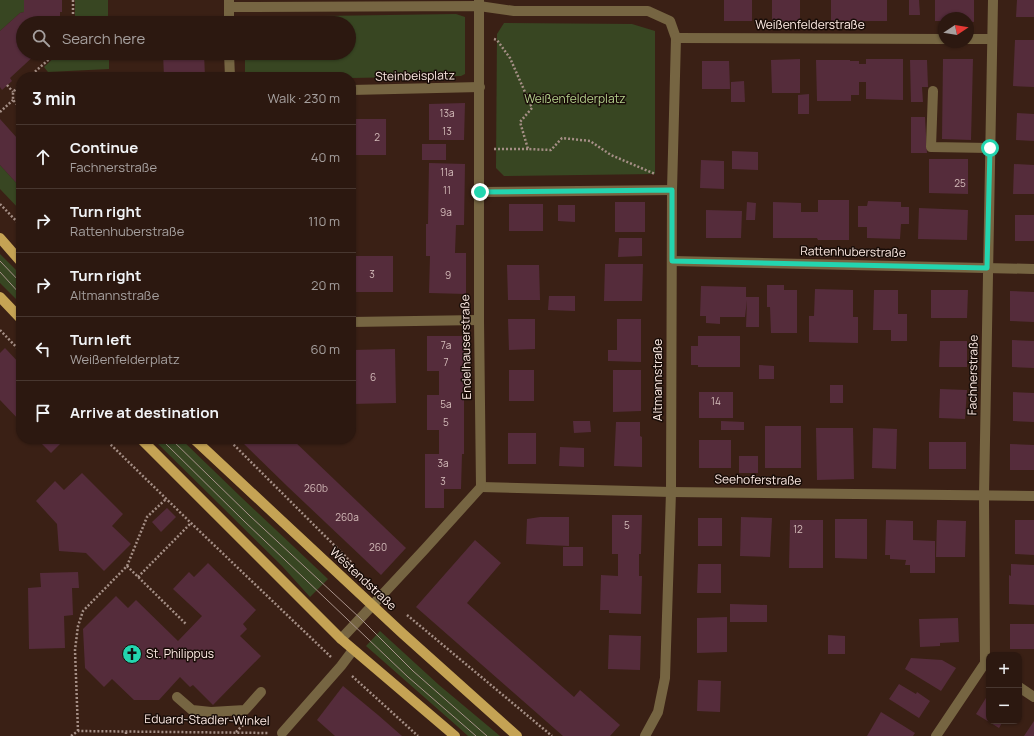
<!DOCTYPE html>
<meta charset="utf-8">
<style>
body{margin:0;font-family:Manrope,sans-serif;background:#342119;color:#f1f3f6}
.controls{position:absolute;right:12px;bottom:12px;display:grid;overflow:hidden;border-radius:8px;box-shadow:0 1px 3px #0004}
.controls button{width:36px;height:36px;display:grid;place-items:center;padding:0;border:0;border-bottom:1px solid #483730;background:#2c1810;color:#f1f3f6;font:20px sans-serif}
.compass{position:absolute;left:938px;top:12px;width:36px;height:36px;border-radius:50%;background:#2c1810;box-shadow:0 1px 3px #0004;rotate:78deg}
.stop{position:absolute;width:12px;height:12px;margin:-9px;border:3px solid #23d5af;border-radius:50%;background:#fff}
.stop.end{background:#23d5af;border-color:#fff;box-shadow:0 1px 4px #0008}
.list{margin:0;padding:0;list-style:none}
h2{display:flex;justify-content:space-between;align-items:center;height:52px;margin:0;padding:0 16px;font-size:17px}
h2 small{font-size:13px;font-weight:400;color:#a6a09f}
.list li{display:grid;grid-template-columns:26px 1fr auto;gap:12px;align-items:center;box-sizing:border-box;height:64px;padding:0 16px;border-top:1px solid #483730}
.list b{display:block;font-size:15px;white-space:nowrap}
.list p{margin:0;font-size:13px;white-space:nowrap;color:#a6a09f}
.list em{font-size:13px;font-style:normal;color:#a6a09f}
.icon{flex:none;width:22px;height:22px;fill:none;stroke:currentColor;stroke-width:2;stroke-linecap:round;stroke-linejoin:round}
.map{position:relative;flex:none;width:1034px;height:736px;overflow:hidden}
.search{position:absolute;background:#2c1810;box-shadow:0 1px 3px #0004;left:16px;top:16px;width:340px;height:44px;display:flex;align-items:center;gap:10px;box-sizing:border-box;padding:0 14px;border-radius:22px;color:#a6a09f;font-size:15px}
.panel{position:absolute;background:#2c1810;box-shadow:0 1px 3px #0004;left:16px;top:72px;width:340px;height:372px;border-radius:16px}
.map>svg:first-child{display:block}
</style>
<div class="map">
<svg width="1034" height="736" viewBox="0 0 1034 736">
<rect width="100%" height="100%" fill="#3a2015"/>
<g fill="#384622">
<polygon points="0,0 24,0 24,12 20,13 0,31"/>
<rect x="75" y="0" width="33" height="23"/>
<polygon points="456,14 465,17 465,74 461,76 351,78 245,77 245,53 349,53 349,23 244,23 244,19 252,17"/>
<polygon points="504,23 632,24 655,31 655,174 504,176 496,168 497,34"/>
<polygon points="59,53 109,53 109,69 48,72 44,67"/>
<polygon points="0,165 21,188 21,211 0,189"/>
<polygon points="0,254 21,275 21,304 0,283"/>
<polygon points="153,439 181,439 242,498 328,579 310,597 282,566"/>
<polygon points="380,631 439,685 500,736 468,736 457,726 366,646"/>
</g>
<g fill="#552c3b">
<polygon points="24,0 62,0 62,12 60,12 60,23 23,23 23,53 44,53 40,56 37,53 10,78 12,81 2,90 0,87 0,31 20,13 24,12"/>
<rect x="724" y="0" width="28" height="21"/>
<polygon points="772,0 800,0 800,21 772,22"/>
<rect x="831" y="0" width="56" height="21"/>
<polygon points="909,0 919,0 920,15 909,15"/>
<polygon points="935,0 974,0 974,22 968,21 968,18 944,18 944,21 935,21"/>
<polygon points="1017,0 1034,0 1034,17 1016,17"/>
<rect x="163" y="19" width="41" height="4"/>
<polygon points="1015,40 1034,40 1034,87 1013,86"/>
<polygon points="163,53 204,53 205,77 164,77"/>
<polygon points="800,59 800,93 772,93 771,60"/>
<polygon points="866,59 903,59 903,100 866,99 866,82 859,82 859,95 851,95 851,101 817,101 816,60 850,60 850,61 859,61 859,64 866,64"/>
<polygon points="943,59 973,59 971,140 942,139"/>
<polygon points="910,60 927,60 928,87 922,87 923,102 911,102"/>
<polygon points="702,61 729,61 730,89 702,89"/>
<polygon points="744,81 745,102 731,102 731,82"/>
<polygon points="809,94 809,114 798,114 798,95"/>
<polygon points="465,103 464,140 429,140 429,104"/>
<polygon points="1017,113 1034,114 1034,141 1016,140"/>
<polygon points="911,117 925,117 927,153 911,153"/>
<polygon points="0,119 17,138 21,135 21,188 0,165"/>
<rect x="351" y="119" width="35" height="36"/>
<rect x="422" y="144" width="24" height="16"/>
<polygon points="732,151 758,152 758,170 732,169"/>
<polygon points="929,159 968,159 968,194 929,193"/>
<polygon points="701,160 724,161 724,189 700,188"/>
<polygon points="429,163 465,164 464,225 456,225 455,253 466,253 466,294 429,293 430,256 426,256 426,224 428,224"/>
<polygon points="1014,164 1034,165 1034,194 1013,194"/>
<polygon points="818,200 849,200 849,240 818,240 817,238 773,238 773,202 801,203 801,212 818,212"/>
<polygon points="868,201 901,202 901,207 909,207 909,224 901,224 900,239 867,238 867,227 858,227 858,206 867,206"/>
<rect x="615" y="202" width="30" height="30"/>
<polygon points="747,202 756,203 755,220 746,220"/>
<rect x="509" y="204" width="34" height="27"/>
<polygon points="558,205 575,205 575,222 558,221"/>
<polygon points="919,208 968,210 967,240 918,239"/>
<polygon points="706,210 742,211 741,238 706,238"/>
<rect x="1015" y="215" width="19" height="26"/>
<polygon points="619,238 642,238 642,256 618,257"/>
<rect x="351" y="256" width="42" height="36"/>
<polygon points="605,264 643,264 642,301 604,301"/>
<polygon points="507,265 539,265 540,300 508,300"/>
<polygon points="767,285 784,285 784,290 797,290 797,333 771,333 770,307 767,307"/>
<polygon points="701,286 746,287 746,297 759,297 759,327 746,327 747,300 745,317 720,317 720,324 706,323 706,316 700,316"/>
<polygon points="815,289 853,290 853,317 858,317 858,343 809,342 809,316 814,316"/>
<polygon points="874,290 898,290 898,314 907,314 907,341 891,341 891,330 873,330"/>
<polygon points="931,290 968,290 967,318 931,318"/>
<polygon points="1010,291 1034,292 1034,322 1010,321"/>
<polygon points="549,296 575,296 575,311 548,310"/>
<polygon points="508,319 535,319 535,349 509,350"/>
<polygon points="617,319 641,319 641,350 626,350 641,350 641,362 608,361 608,350 617,350"/>
<polygon points="427,336 464,336 464,454 462,454 461,489 444,489 444,508 425,508 425,454 439,454 439,430 427,430 427,395 439,395 439,371 427,371"/>
<polygon points="698,336 740,336 740,367 698,367 698,365 691,365 691,346 698,346"/>
<polygon points="1012,340 1034,341 1034,368 1012,367"/>
<polygon points="940,341 967,341 967,367 939,367"/>
<polygon points="5,348 21,365 21,422 0,400 0,353"/>
<polygon points="395,349 396,403 351,404 351,350"/>
<polygon points="759,365 774,366 774,379 759,379"/>
<rect x="509" y="370" width="25" height="31"/>
<polygon points="613,370 641,370 641,411 613,412"/>
<rect x="830" y="385" width="13" height="18"/>
<polygon points="940,389 967,390 965,419 939,418"/>
<rect x="699" y="392" width="34" height="26"/>
<polygon points="1013,392 1034,393 1034,422 1013,421"/>
<polygon points="573,421 590,421 591,432 574,433"/>
<polygon points="721,421 744,422 744,430 721,430"/>
<polygon points="616,422 640,422 640,436 642,437 642,467 614,466"/>
<rect x="765" y="426" width="36" height="42"/>
<polygon points="816,428 853,428 854,479 817,480"/>
<polygon points="873,428 897,429 896,469 872,468"/>
<rect x="508" y="433" width="28" height="31"/>
<polygon points="37,439 65,439 51,453"/>
<polygon points="239,439 292,439 406,548 381,575 287,486"/>
<rect x="699" y="440" width="32" height="28"/>
<rect x="929" y="442" width="37" height="27"/>
<polygon points="1010,444 1034,445 1034,470 1010,470"/>
<polygon points="560,447 584,448 584,467 559,466"/>
<rect x="739" y="456" width="19" height="17"/>
<polygon points="82,473 123,514 112,526 131,544 104,571 86,553 59,551 57,524 36,501 55,481 64,490"/>
<polygon points="167,508 176,517 161,532 152,522"/>
<polygon points="612,515 642,515 641,554 639,554 639,576 642,576 641,614 609,613 609,610 600,610 601,575 618,576 618,554 612,554"/>
<polygon points="540,517 569,517 569,546 526,544 527,519"/>
<polygon points="741,517 772,518 770,557 740,556"/>
<rect x="698" y="518" width="24" height="28"/>
<polygon points="835,519 867,519 867,559 835,558"/>
<polygon points="790,520 823,520 823,568 789,568"/>
<polygon points="886,520 913,521 913,540 935,541 935,573 910,573 910,565 905,565 906,560 890,559 890,555 885,555"/>
<polygon points="937,520 966,521 965,557 936,557"/>
<polygon points="1015,520 1034,520 1034,555 1015,554"/>
<polygon points="475,540 501,563 467,603 574,697 580,690 620,725 610,736 563,736 416,607"/>
<rect x="563" y="547" width="20" height="19"/>
<polygon points="208,563 256,610 243,624 247,629 240,636 261,656 213,705 193,685 190,687 180,677 159,700 134,700 112,679 104,687 85,668 83,629 116,596 128,608 136,600 178,641 202,616 173,589 189,572 194,577"/>
<polygon points="698,564 721,564 721,593 697,593"/>
<polygon points="1011,564 1034,565 1034,605 1009,604 1009,575 1011,576"/>
<polygon points="78,572 79,588 72,588 73,615 64,616 65,648 29,649 28,588 41,587 40,573"/>
<polygon points="730,604 767,605 767,622 730,622"/>
<polygon points="727,617 727,652 697,653 697,618"/>
<polygon points="958,618 959,642 940,643 940,646 920,647 919,619"/>
<rect x="1010" y="624" width="24" height="25"/>
<polygon points="609,635 641,636 640,670 608,669"/>
<polygon points="828,635 845,636 845,654 828,654"/>
<polygon points="911,658 942,660 956,668 941,691 905,669"/>
<polygon points="698,680 721,681 720,712 697,711"/>
<polygon points="899,684 916,694 917,692 930,701 919,718 889,699"/>
<polygon points="343,686 378,715 402,736 335,736 317,720"/>
<polygon points="989,693 989,721 1003,721 999,728 976,714"/>
<polygon points="881,712 915,733 913,736 867,736"/>
<polygon points="1034,721 1034,736 1024,736"/>
</g>
<g fill="none" stroke-linecap="round" stroke-linejoin="round">
<g stroke="#a58f86" stroke-width="2.5" stroke-dasharray="2 2" stroke-linecap="butt">
<polyline points="73,0 73,23"/>
<polyline points="494,39 497,40 510,58 532,108 520,122 528,149 551,150 562,138 590,141 611,155 655,174"/>
<polyline points="45,53 50,58"/>
<polyline points="29,77 56,53"/>
<polyline points="21,84 13,92 13,100 21,109"/>
<polyline points="7,85 13,92"/>
<polyline points="0,112 13,100"/>
<polyline points="494,149 528,149"/>
<polyline points="0,204 21,226"/>
<polyline points="0,330 21,352"/>
<polyline points="105,439 191,523 331,657"/>
<polyline points="228,439 352,563"/>
<polyline points="127,566 186,624"/>
<polyline points="138,577 191,523"/>
<polyline points="407,615 552,736"/>
<polyline points="352,676 418,736"/>
<polyline points="78,731 75,650 78,626 83,611 127,566 147,517 166,499"/>
<polyline points="126,732 126,736"/>
<polyline points="236,732 243,725"/>
<polyline points="71,736 78,731 268,733"/>
</g>
<g stroke="#766542" stroke-width="10">
<polyline points="229,0 229,23"/>
<polyline points="229,7 479,6 514,11 648,11 670,21 676,38 672,190 671,492 665,678 658,712 645,736"/>
<polyline points="676,38 944,39"/>
<polyline points="968,39 992,39"/>
<polyline points="229,53 230,77"/>
<polyline points="351,90 480,87"/>
<polyline points="933,91 931,147 990,148"/>
<polyline points="479,192 672,190"/>
<polyline points="672,261 1034,269"/>
<polyline points="351,322 479,320"/>
<polyline points="481,487 671,492 1034,496"/>
<polyline points="341,639 424,550 481,487 479,320 479,0"/>
<polyline points="1019,687 1034,697"/>
<polyline points="177,697 192,710 211,712 245,710 261,692"/>
<polyline points="282,733 341,666 353,650"/>
<polyline points="936,736 985,663 984,495 993,0"/>
</g>
<g stroke="#c5a354" stroke-width="10">
<polyline points="0,238 21,262"/>
<polyline points="0,297 21,319"/>
<polyline points="141,439 341,639 455,736"/>
<polyline points="194,439 402,633 517,736"/>
</g>
<g stroke="#a8928a" stroke-width="1">
<polyline points="0,261 21,283"/>
<polyline points="0,272 21,295"/>
<polyline points="161,439 244,521 408,677 476,736"/>
<polyline points="171,439 250,516 360,618 413,671 487,736"/>
</g>
</g>
<g fill="none" stroke-linecap="round" stroke-linejoin="round">
<polyline stroke="#23d5af" stroke-width="5" points="480,192 672,190 672,261 987,268 990,148"/>
</g>
<defs>
<g id="church-disc" transform="scale(1)"><circle r="9.5" fill="#23d5af" stroke="#190d08"/><path d="M-1.2-6h2.4v3.5h3.3v2.4h-3.3V6h-2.4V-.1h-3.3v-2.4h3.3Z" fill="#111"/></g>
</defs>
<g fill-rule="evenodd">
<use href="#church-disc" x="132" y="654"/>
</g>
<g text-anchor="middle" stroke-width="3" stroke-linejoin="round" paint-order="stroke">
<g font-size="10" fill="#d4bcba">
<text x="447" y="117">13a</text>
<text x="447" y="135">13</text>
<text x="377" y="141">2</text>
<text x="447" y="176">11a</text>
<text x="960" y="187">25</text>
<text x="447" y="194">11</text>
<text x="446" y="216">9a</text>
<text x="372" y="278">3</text>
<text x="448" y="279">9</text>
<text x="446" y="349">7a</text>
<text x="446" y="366">7</text>
<text x="373" y="381">6</text>
<text x="716" y="405">14</text>
<text x="446" y="408">5a</text>
<text x="446" y="426">5</text>
<text x="443" y="467">3a</text>
<text x="443" y="485">3</text>
<text x="316" y="492">260b</text>
<text x="347" y="521">260a</text>
<text x="627" y="529">5</text>
<text x="798" y="533">12</text>
<text x="378" y="551">260</text>
</g>
<g font-size="12" fill="#ffece5" stroke="#190d08">
<text x="810" y="29">Weißenfelderstraße</text>
<text transform="translate(415 76) rotate(-1)" y="4">Steinbeisplatz</text>
<text transform="translate(853 252) rotate(1)" y="4">Rattenhuberstraße</text>
<text transform="translate(466 347) rotate(-91)" y="4">Endelhauserstraße</text>
<text transform="translate(973 375) rotate(-89)" y="4">Fachnerstraße</text>
<text transform="translate(658 380) rotate(-90)" y="4">Altmannstraße</text>
<text transform="translate(758 480) rotate(1)" y="4">Seehoferstraße</text>
<text transform="translate(363 579) rotate(43)" y="4">Westendstraße</text>
<text transform="translate(207 720) rotate(1)" y="4">Eduard-Stadler-Winkel</text>
</g>
<g font-size="12" fill="#b3cf8c" stroke="#190d08">
<text x="575" y="103">Weißenfelderplatz</text>
</g>
<g font-size="12" fill="#ffece5" stroke="#190d08" text-anchor="start">
<text x="146" y="658">St. Philippus</text>
</g>
</g>
</svg>
<div class="controls">
<button>+</button>
<button>−</button>
</div>
<svg class="compass" viewBox="-18 -18 36 36"><path d="M0-13l5 13h-10z" fill="#e53935"/><path d="M0 13l5-13h-10z" fill="#a6a09f"/></svg>
<div class="stop" style="left:990px;top:148px"></div>
<div class="stop end" style="left:480px;top:192px"></div>
<div class="search"><svg class="icon" aria-label="search" viewBox="0 0 24 24"><circle cx="10" cy="10" r="6"/><path d="M15 15l6 6"/></svg>Search here</div>
<section class="panel">
<h2>3 min<small>Walk · 230 m</small></h2>
<ul class="list">
<li><svg class="icon" aria-label="ahead" viewBox="0 0 24 24"><path d="M12 20V5M6 11l6-6 6 6"/></svg><div><b>Continue</b><p>Fachnerstraße</p></div><em>40 m</em></li>
<li><svg class="icon" aria-label="right" viewBox="0 0 24 24"><path d="M7 20v-9h11M14 6l5 5-5 5"/></svg><div><b>Turn right</b><p>Rattenhuberstraße</p></div><em>110 m</em></li>
<li><svg class="icon" aria-label="right" viewBox="0 0 24 24"><path d="M7 20v-9h11M14 6l5 5-5 5"/></svg><div><b>Turn right</b><p>Altmannstraße</p></div><em>20 m</em></li>
<li><svg class="icon" aria-label="left" viewBox="0 0 24 24"><path d="M17 20v-9H6M10 6l-5 5 5 5"/></svg><div><b>Turn left</b><p>Weißenfelderplatz</p></div><em>60 m</em></li>
<li><svg class="icon" aria-label="arrive" viewBox="0 0 24 24"><path d="M6 21V4h12l-3 4 3 4H6"/></svg><div><b>Arrive at destination</b></div></li>
</ul>
</section>
</div>
